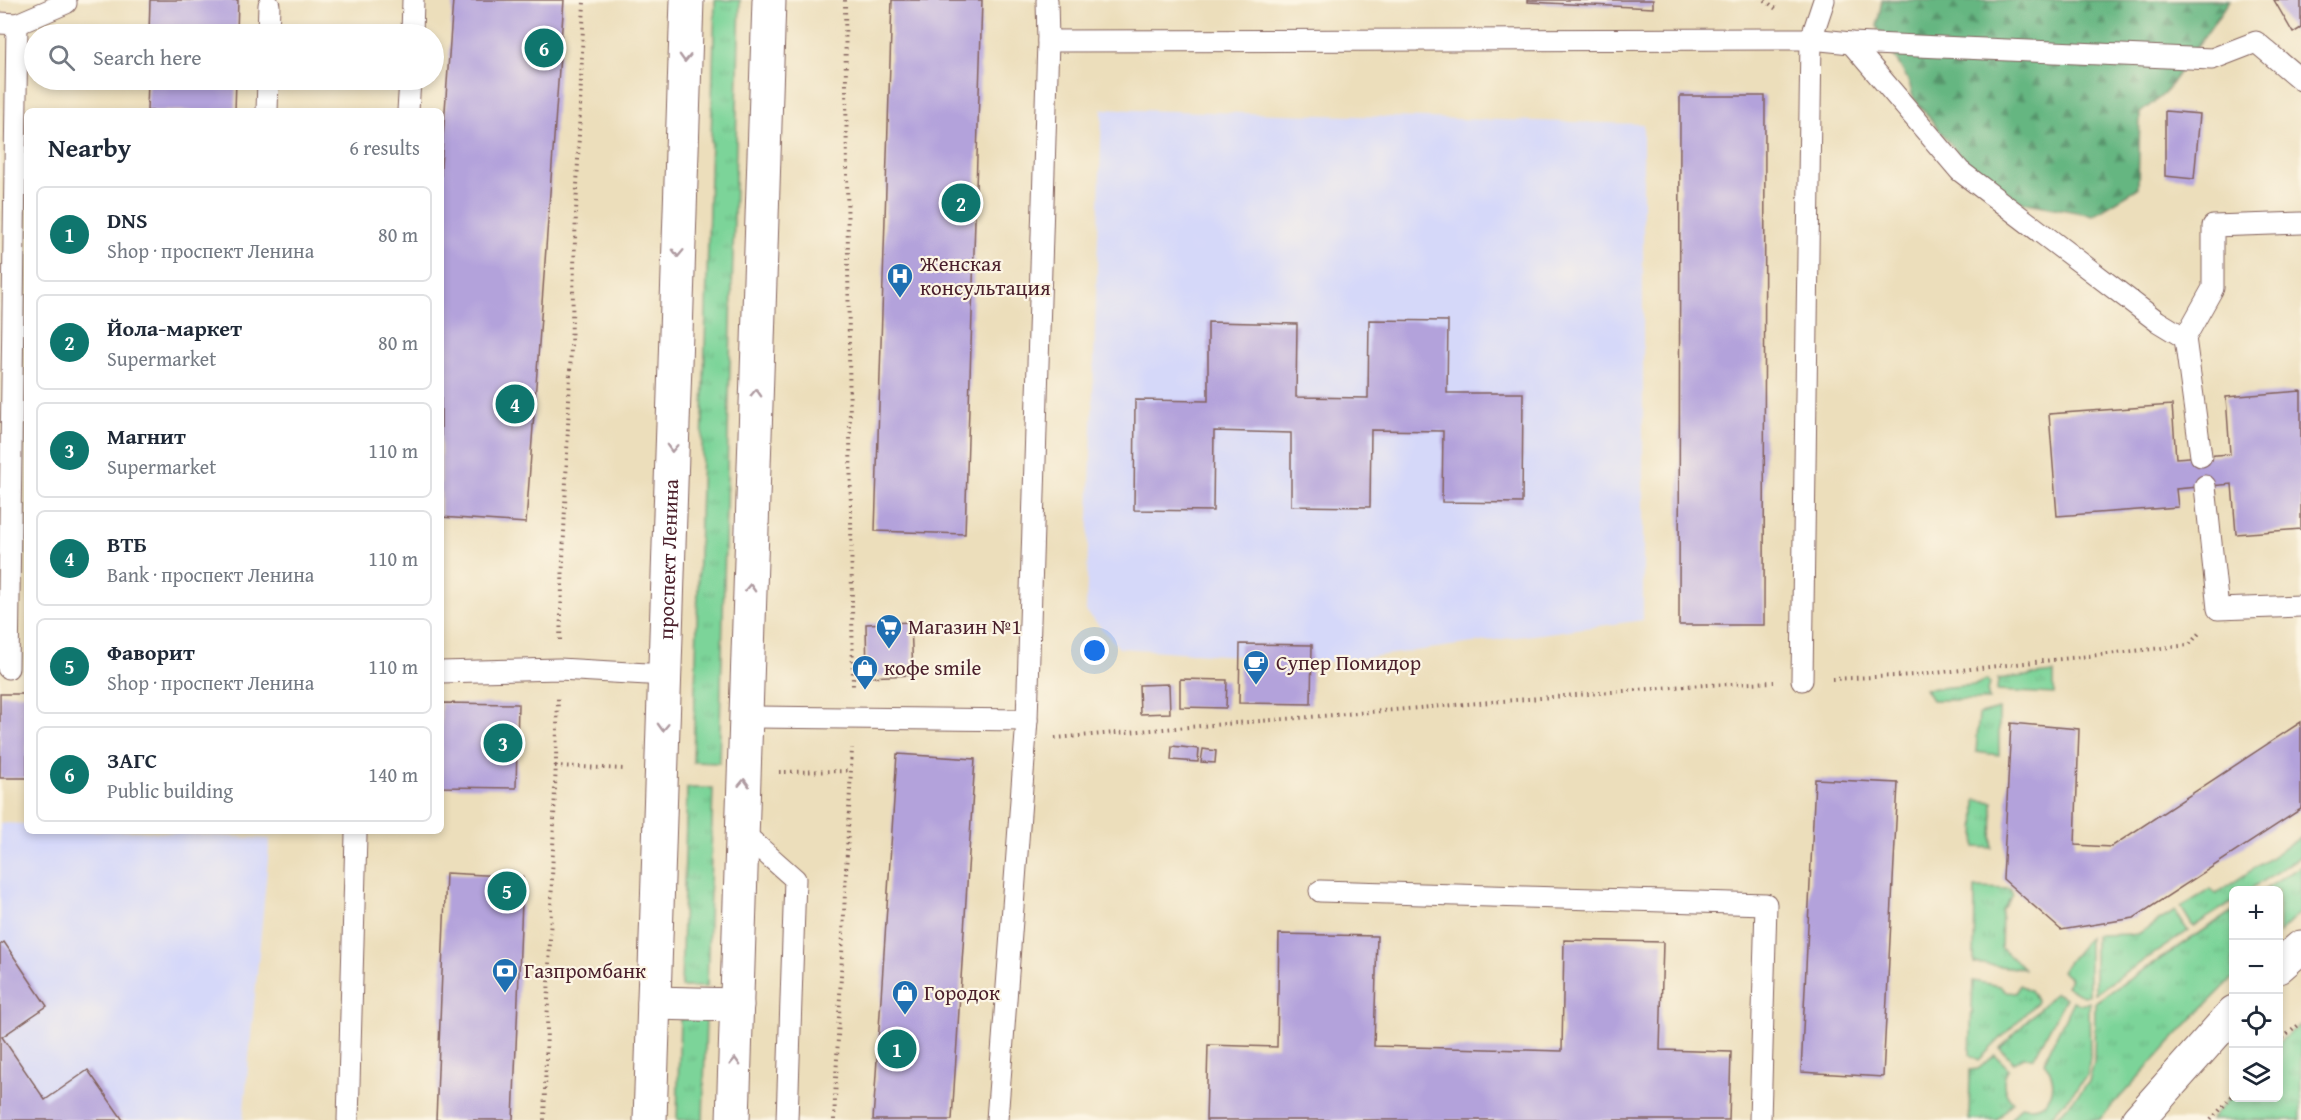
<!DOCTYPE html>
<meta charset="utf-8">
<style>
body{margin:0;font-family:"Gentium Book Plus",serif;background:#f2f2f3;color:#1f2937}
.controls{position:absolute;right:18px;bottom:18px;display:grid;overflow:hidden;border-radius:9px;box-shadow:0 3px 9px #0003}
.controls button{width:54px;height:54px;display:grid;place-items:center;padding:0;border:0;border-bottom:2px solid #e0e1e3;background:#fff;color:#1f2937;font:30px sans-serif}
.you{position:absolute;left:1095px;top:651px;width:21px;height:21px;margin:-15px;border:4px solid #fff;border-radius:50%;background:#1a73e8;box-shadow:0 0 0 9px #1a73e833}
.badge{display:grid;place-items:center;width:39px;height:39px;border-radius:50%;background:#0f766e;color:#fff;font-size:20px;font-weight:700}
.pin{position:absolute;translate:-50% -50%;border:3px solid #fff;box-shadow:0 2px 6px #0006}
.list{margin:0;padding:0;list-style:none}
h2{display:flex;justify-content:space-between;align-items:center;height:78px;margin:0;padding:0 24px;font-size:26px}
h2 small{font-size:20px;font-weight:400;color:#747a83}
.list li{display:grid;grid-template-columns:39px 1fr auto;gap:18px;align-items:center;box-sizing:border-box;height:96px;margin:0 12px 12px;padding:0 12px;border:2px solid #e0e1e3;border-radius:9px}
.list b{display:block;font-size:22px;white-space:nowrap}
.list p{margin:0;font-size:20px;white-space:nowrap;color:#747a83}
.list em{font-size:20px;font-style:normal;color:#747a83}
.icon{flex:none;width:33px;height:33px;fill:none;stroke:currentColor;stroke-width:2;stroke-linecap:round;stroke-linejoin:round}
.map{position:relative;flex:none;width:2301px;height:1120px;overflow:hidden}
.search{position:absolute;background:#fff;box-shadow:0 3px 9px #0003;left:24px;top:24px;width:420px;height:66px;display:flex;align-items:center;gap:15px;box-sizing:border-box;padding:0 21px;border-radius:33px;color:#747a83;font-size:22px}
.panel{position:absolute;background:#fff;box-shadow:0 3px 9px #0003;left:24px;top:108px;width:420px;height:726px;border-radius:9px}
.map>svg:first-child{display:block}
</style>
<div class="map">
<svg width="2301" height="1120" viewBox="0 0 2301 1120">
<defs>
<pattern id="grass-tufts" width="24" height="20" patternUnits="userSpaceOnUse" patternTransform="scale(1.5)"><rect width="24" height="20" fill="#7cd499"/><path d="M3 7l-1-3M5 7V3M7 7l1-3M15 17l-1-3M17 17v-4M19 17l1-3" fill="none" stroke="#6db684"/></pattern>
<pattern id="forest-firs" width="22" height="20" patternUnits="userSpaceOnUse" patternTransform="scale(1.5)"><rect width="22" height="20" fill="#65b681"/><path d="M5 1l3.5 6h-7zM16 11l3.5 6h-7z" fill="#55936a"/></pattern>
</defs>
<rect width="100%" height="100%" fill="#fcf5e5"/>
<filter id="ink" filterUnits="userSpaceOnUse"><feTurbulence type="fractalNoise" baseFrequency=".0167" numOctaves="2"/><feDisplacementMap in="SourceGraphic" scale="12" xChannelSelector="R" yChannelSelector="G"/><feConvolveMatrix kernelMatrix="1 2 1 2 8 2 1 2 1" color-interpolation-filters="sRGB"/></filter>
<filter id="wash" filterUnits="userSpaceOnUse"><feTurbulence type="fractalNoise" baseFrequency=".008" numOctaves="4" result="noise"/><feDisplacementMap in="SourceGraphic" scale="24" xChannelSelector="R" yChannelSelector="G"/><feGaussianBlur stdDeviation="1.35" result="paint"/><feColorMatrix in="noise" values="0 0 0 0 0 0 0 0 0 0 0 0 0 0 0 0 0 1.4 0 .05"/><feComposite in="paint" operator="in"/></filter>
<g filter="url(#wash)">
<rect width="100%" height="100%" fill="#ecdebb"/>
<g fill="#d5d8f9">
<polygon points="1102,109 1643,124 1643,620 1333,662 1312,661 1312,645 1241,644 1240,656 1119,648 1086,611"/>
<polygon points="0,823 27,824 27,831 137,831 270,839 243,1120 0,1120"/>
</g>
<g fill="url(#grass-tufts)" stroke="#637a62" stroke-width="1.5">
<polygon points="715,0 740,0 719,763 693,762"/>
<polygon points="2054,673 2054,694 1997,691 1998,679"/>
<polygon points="1987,680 1990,684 1987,690 1989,700 1932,700 1925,689 1975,685"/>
<polygon points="1999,709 1999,755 1976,752 1979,714"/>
<polygon points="687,788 713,788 707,987 681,987"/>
<polygon points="1976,800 1993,802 1992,848 1975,847"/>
<polygon points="2301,837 2301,856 2249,890 2234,890 2233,901 2193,927 2181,907 2211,889 2216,894"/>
<polygon points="2301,866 2301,912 2279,933 2278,890 2264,890"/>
<polygon points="1975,888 2010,889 2013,895 2002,911 2001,948 2024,969 1974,963"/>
<polygon points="2175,911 2188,931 2095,993 2095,935 2138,934"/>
<polygon points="2233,911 2233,978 2192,1019 2099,1120 2055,1120 2089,1082 2094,1062 2095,1002"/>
<polygon points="2089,937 2089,995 2083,996 2066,986 2071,979 2061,971"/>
<polygon points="1973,981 2000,986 2006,992 2016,993 2019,985 2030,990 2037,1002 1979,1060 1970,1054"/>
<polygon points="2055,993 2066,998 2034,1057 2023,1057 2014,1062 2000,1048"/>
<path d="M2073,1001L2079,1004L2089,1002L2090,1057L2087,1076L2048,1120H2010L2021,1106C2051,1114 2062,1083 2044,1062Z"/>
<polygon points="680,1019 706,1019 703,1120 677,1120"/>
<polygon points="2301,1024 2301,1120 2210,1120 2233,1094 2234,1098 2278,1098 2279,1042"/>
<path d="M1995,1055L2009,1069C2000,1079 2004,1093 2013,1102L1997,1120H1969L1970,1070L1978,1069Z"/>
</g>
<polygon fill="url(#forest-firs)" stroke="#586a56" stroke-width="1.5" points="1882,0 2230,0 2164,94 2140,113 2138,188 2093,215 2022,202 1969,168 1913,97 1909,82 1877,26"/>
<g id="blocks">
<g fill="#b3a2db">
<polygon points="150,0 238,0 237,34 149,34"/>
<polygon points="453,0 564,0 526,523 441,517 441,166"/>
<polygon points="892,0 982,0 965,534 875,531"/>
<polygon points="1528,0 1653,0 1653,8 1528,2"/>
<polygon points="2274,0 2301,0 2301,28 2293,33"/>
<polygon points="148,80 236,80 235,111 147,111"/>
<polygon points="1680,96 1765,96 1764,625 1679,625"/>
<polygon points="2165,111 2200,114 2194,179 2165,176"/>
<polygon points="1369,320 1448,321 1447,393 1523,393 1522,503 1442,502 1443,431 1371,430 1370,507 1291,506 1291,433 1214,431 1213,511 1134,510 1135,400 1208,401 1208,322 1297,324 1296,397 1368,398"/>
<polygon points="2301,391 2301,529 2236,534 2232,484 2176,489 2178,507 2057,516 2049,414 2172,405 2176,458 2230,454 2226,397"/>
<polygon points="911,622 913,675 867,677 866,624"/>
<polygon points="1240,644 1312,645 1311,704 1239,703"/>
<polygon points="1180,679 1227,680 1226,708 1180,707"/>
<polygon points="1169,684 1170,713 1140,714 1139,685"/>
<rect x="0" y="694" width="27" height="84"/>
<polygon points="441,703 518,704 516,788 441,787"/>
<polygon points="2301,722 2301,809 2134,918 2061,930 2003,879 2011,723 2079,729 2075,845 2111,847"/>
<polygon points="1172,746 1199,749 1198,762 1171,760"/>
<polygon points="1203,749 1216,751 1215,763 1201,762"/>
<polygon points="897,754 975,759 952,1120 873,1120"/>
<polygon points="1815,779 1898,783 1883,1077 1801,1072"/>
<polygon points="446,873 523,877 513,1120 436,1120"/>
<polygon points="1279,934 1377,936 1374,1046 1562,1051 1564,940 1663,942 1660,1050 1731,1052 1729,1120 1206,1120 1208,1045 1277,1047"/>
<polygon points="4,942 47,1006 2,1037 45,1100 88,1070 123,1120 0,1120 0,945"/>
</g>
</g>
</g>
<g filter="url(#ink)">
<use href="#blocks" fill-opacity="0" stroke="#83625d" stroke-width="1.5"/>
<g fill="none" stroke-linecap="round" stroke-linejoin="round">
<g stroke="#83625d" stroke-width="23">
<g id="lane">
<polyline points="1047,0 1048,41 1811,39 1851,43 2212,59 2256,42 2301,80"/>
<polyline points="0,23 17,24 8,668"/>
<polyline points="17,24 66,3"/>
<polyline points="268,34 269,5"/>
<polyline points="412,34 413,0"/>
<polyline points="1851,43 1960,171 2157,321 2185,338"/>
<polyline points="267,111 268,80"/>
<polyline points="408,111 410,80"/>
<polyline points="2201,456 2185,338 2213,288 2213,226 2301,223"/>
<polyline points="2205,486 2218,609 2301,606"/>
<polyline points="441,672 559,669 665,675"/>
<polyline points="1802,680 1811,39 1824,0"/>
<polyline points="746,717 1027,720"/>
<polyline points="742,832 795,879 787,1120"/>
<polyline points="1320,891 1766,904 1760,1120"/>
<polyline points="348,1120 356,835"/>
<polyline points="997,1120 1027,720 1048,41"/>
</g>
</g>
<g stroke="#83625d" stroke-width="35">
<g id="secondary">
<polyline points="2278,967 2301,947"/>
<polyline points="654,1003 737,1005"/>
<path id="s1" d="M650,1120L687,0"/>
<polyline points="733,1120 769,0"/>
<polyline points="2138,1120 2234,1012"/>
</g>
</g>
<g stroke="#83625d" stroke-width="4" stroke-dasharray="1.5 4.5" stroke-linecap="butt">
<polyline points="845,0 853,689"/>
<polyline points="1765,0 1776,9"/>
<polyline points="560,640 584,0"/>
<polyline points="1832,679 1916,675 2189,645 2201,631"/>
<polyline points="1055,738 1685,686 1774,682"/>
<polyline points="555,766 625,769"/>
<polyline points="779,772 851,771"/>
<polyline points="2278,1042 2301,1023"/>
<polyline points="544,1120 558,698"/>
<polyline points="834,1120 852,748"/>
<polyline points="2211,1120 2234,1094"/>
</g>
<use href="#lane" stroke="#fff" stroke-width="21"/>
<use href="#secondary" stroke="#fff" stroke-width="33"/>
</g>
<defs><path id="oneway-chevron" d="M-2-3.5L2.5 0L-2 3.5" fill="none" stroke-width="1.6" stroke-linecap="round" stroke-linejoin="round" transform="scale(1.5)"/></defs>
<g stroke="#ae9aa0">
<use href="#oneway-chevron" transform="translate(685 58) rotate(92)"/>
<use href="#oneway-chevron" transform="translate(678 253) rotate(92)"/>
<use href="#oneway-chevron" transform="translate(756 393) rotate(-88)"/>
<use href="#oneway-chevron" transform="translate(672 448) rotate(92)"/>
<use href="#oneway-chevron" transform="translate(750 588) rotate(-88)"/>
<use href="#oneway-chevron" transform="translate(663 727) rotate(92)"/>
<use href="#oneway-chevron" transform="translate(744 783) rotate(-88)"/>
<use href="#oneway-chevron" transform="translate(735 1062) rotate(-88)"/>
</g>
</g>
<defs>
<g id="hospital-pin" transform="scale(1.35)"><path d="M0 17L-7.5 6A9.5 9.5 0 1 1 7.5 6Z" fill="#1f6fb2" stroke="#fcf5e5"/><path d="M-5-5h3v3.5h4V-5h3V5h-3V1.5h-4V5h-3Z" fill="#fff"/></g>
<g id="supermarket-pin" transform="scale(1.35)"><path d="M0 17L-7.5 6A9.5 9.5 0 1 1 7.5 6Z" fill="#1f6fb2" stroke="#fcf5e5"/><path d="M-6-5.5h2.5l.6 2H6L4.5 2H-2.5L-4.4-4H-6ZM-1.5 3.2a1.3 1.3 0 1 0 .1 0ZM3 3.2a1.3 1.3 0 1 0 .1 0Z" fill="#fff"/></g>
<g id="cafe-pin" transform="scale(1.35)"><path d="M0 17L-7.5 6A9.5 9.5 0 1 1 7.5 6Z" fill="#1f6fb2" stroke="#fcf5e5"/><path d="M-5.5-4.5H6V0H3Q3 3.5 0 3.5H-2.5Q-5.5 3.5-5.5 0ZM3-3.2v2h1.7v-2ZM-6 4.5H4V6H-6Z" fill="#fff"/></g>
<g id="shop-pin" transform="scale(1.35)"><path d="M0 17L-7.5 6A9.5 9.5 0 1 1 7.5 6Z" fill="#1f6fb2" stroke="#fcf5e5"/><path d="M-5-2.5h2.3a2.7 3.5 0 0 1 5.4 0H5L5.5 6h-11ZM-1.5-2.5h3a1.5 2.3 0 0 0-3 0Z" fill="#fff"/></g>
<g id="bank-pin" transform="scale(1.35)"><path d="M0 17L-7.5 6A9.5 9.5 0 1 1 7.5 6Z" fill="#1f6fb2" stroke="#fcf5e5"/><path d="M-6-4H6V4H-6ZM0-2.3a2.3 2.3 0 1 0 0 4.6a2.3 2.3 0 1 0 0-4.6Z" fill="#fff"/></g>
</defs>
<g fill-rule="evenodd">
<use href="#hospital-pin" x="900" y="276"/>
<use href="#supermarket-pin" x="889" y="627"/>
<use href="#cafe-pin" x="1256" y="663"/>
<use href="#shop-pin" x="865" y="668"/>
<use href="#bank-pin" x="505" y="971"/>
<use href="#shop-pin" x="905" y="993"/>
</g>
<g text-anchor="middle" stroke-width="4.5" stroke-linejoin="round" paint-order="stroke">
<g font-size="21" fill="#4a1f2b" stroke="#fcf5e5" text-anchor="start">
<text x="920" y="271">Женская<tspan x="920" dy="24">консультация</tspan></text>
<text x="908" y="634">Магазин №1</text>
<text x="1276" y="670">Супер Помидор</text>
<text x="884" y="675">кофе smile</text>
<text x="524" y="978">Газпромбанк</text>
<text x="924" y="1000">Городок</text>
</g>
<g font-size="21" fill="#4a1f2b" stroke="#fcf5e5">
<text dy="7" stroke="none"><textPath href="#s1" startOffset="561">проспект Ленина</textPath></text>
</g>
</g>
</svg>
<div class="controls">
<button>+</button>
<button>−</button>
<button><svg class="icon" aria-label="locate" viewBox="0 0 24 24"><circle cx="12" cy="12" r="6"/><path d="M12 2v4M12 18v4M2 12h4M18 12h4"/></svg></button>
<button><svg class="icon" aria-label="layers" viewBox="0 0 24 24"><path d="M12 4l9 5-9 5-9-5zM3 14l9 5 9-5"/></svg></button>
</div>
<div class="you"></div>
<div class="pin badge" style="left:897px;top:1049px">1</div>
<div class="pin badge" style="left:961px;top:203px">2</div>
<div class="pin badge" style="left:503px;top:743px">3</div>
<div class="pin badge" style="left:515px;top:404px">4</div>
<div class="pin badge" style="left:507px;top:891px">5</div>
<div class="pin badge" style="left:544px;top:48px">6</div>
<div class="search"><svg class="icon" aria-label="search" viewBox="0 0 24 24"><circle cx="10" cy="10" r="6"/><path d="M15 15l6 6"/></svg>Search here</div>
<section class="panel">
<h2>Nearby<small>6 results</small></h2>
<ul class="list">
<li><span class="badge">1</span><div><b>DNS</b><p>Shop · проспект Ленина</p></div><em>80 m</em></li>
<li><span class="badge">2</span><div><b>Йола-маркет</b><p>Supermarket</p></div><em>80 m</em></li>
<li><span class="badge">3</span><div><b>Магнит</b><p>Supermarket</p></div><em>110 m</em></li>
<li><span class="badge">4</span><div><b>ВТБ</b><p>Bank · проспект Ленина</p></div><em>110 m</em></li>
<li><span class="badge">5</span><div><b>Фаворит</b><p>Shop · проспект Ленина</p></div><em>110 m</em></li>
<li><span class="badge">6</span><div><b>ЗАГС</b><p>Public building</p></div><em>140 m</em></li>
</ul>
</section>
</div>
